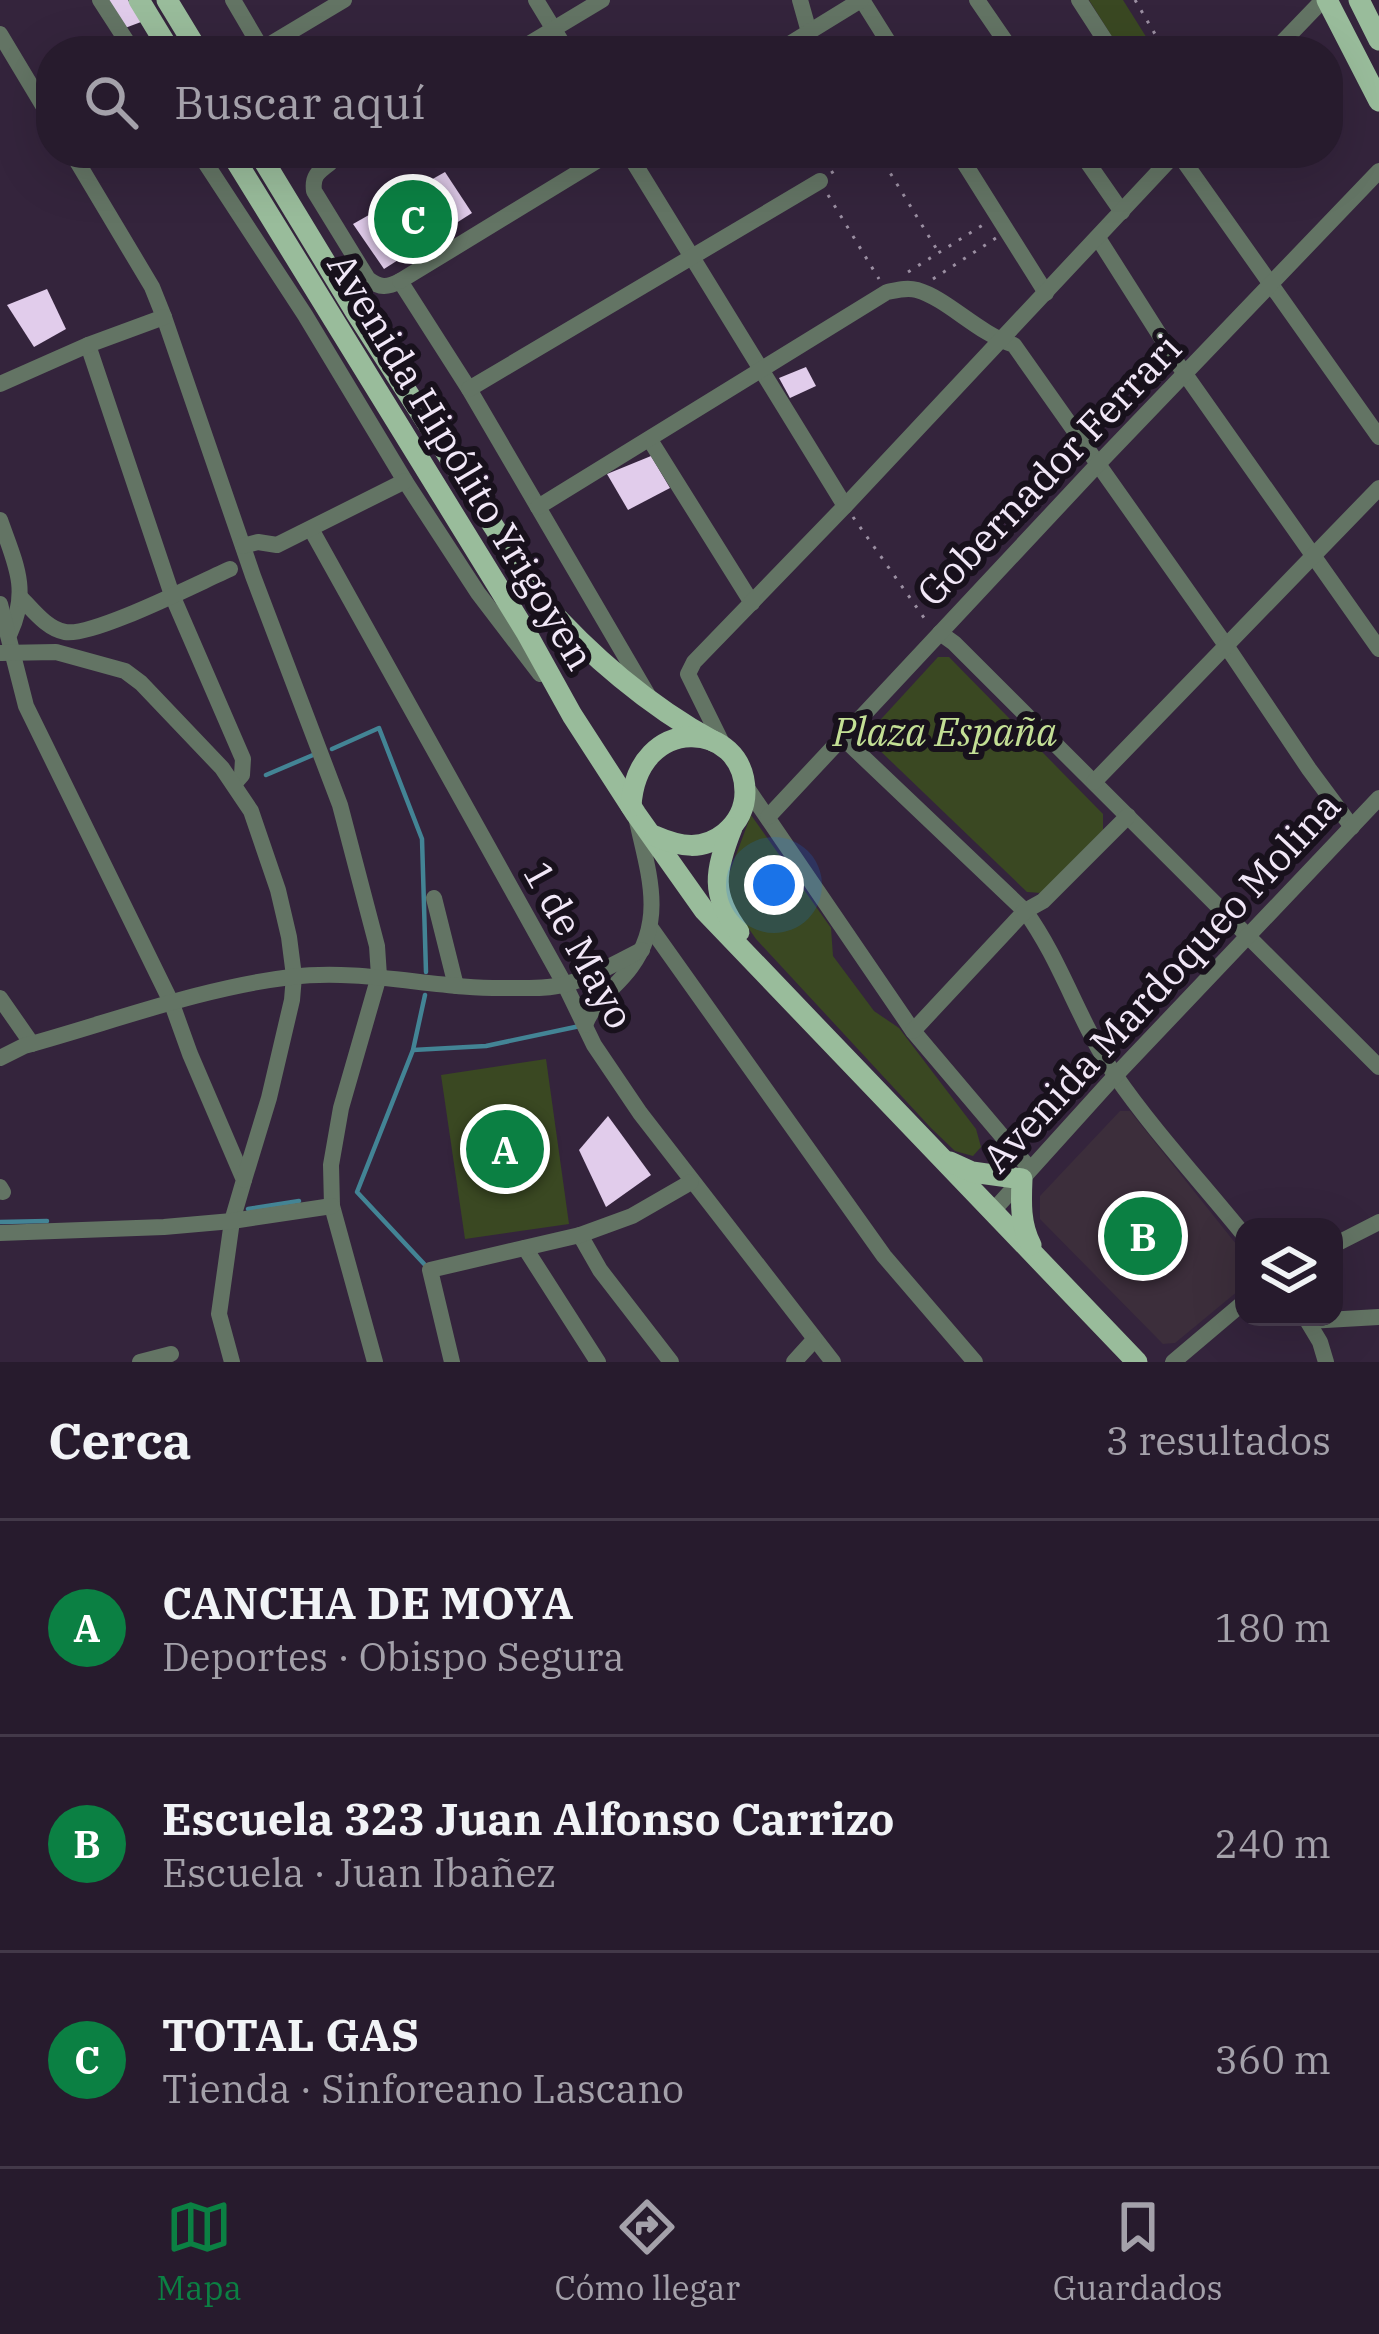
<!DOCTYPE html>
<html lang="es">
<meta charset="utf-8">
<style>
body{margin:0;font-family:"IBM Plex Serif",serif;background:#2f2435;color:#f1f3f6}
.controls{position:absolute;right:36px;bottom:36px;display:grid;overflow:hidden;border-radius:24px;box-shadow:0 12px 48px #0002}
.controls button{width:108px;height:108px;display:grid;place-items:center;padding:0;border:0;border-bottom:3px solid #433949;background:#271b2d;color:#f1f3f6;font:60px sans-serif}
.you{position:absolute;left:774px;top:885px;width:42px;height:42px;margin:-30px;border:9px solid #fff;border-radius:50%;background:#1a73e8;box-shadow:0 0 0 18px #1a73e833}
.badge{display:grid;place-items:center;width:78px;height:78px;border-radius:50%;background:#0b8043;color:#fff;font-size:39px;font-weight:700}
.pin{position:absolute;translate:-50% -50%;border:6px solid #fff;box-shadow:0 3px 12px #0006}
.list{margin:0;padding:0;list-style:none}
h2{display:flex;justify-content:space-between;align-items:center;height:156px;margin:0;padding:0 48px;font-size:51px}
h2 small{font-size:39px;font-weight:400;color:#a4a1aa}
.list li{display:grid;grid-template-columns:78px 1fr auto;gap:36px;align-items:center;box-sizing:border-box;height:216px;padding:0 48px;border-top:3px solid #433949}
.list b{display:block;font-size:45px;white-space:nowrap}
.list p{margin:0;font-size:39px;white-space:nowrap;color:#a4a1aa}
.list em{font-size:39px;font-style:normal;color:#a4a1aa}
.icon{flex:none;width:66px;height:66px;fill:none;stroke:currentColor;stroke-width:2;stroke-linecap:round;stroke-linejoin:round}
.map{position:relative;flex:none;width:1379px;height:1362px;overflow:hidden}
.search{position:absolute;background:#271b2d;box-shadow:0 12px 48px #0002;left:36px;right:36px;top:36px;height:132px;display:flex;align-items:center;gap:30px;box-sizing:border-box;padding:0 42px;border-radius:48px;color:#a4a1aa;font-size:45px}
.sheet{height:804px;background:#271b2d}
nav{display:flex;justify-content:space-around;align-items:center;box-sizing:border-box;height:168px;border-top:3px solid #433949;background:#271b2d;font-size:33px;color:#a4a1aa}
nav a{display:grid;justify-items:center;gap:6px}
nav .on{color:#0b8043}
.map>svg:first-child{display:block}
</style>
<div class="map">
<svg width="1379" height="1362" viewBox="0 0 1379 1362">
<rect width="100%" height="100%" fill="#34243c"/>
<polygon fill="#3c2e3b" points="1120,1111 1130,1111 1244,1254 1244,1286 1175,1343 1163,1344 1040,1219 1040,1196"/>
<g fill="#3a4822">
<polygon points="1089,0 1123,0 1155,51 1121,51"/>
<polygon points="938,657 949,657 1103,814 1103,830 1041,893 1027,892 872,743 872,729"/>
<polygon points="751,815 831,928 833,956 874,1011 899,1028 976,1129 981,1147 973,1156 955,1151 931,1128 756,939 733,906 727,879"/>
<polygon points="546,1059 569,1224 465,1239 441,1075"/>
</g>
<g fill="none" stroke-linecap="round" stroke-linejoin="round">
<g stroke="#438495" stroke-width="4.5">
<polyline points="332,749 379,728 422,839 426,972"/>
<polyline points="266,775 313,755"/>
<polyline points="425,995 413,1050 357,1192 426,1266"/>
<polyline points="413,1050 486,1046 580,1026"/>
<polyline points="248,1209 299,1201"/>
<polyline points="0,1222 47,1221"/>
</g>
</g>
<g fill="#e1cceb">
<polygon points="108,0 128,0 141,22 125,28"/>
<polygon points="445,172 472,213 384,269 353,224"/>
<polygon points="47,289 66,329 34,347 7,305"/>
<polygon points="806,367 816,386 790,398 779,378"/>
<polygon points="651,456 670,488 628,510 607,474"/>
<polygon points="608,1116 651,1175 606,1207 579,1150"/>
</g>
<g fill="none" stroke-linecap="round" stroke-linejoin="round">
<g stroke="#9b8fa2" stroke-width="3" stroke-dasharray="3 9" stroke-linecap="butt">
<polyline points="1135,0 1165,51"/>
<polyline points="803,153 811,166"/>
<polyline points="878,153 939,253"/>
<polyline points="831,173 864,153"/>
<polyline points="828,195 879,279"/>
<polyline points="908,272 986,223"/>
<polyline points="933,279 996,238"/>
<polyline points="853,517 927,622"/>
</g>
<g stroke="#637464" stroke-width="16">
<polyline points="100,0 133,51"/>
<polyline points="233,0 263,51"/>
<polyline points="536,0 567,51"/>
<polyline points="800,0 809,32"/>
<polyline points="862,0 894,51"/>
<polyline points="977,0 1012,51"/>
<polyline points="1079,0 1112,51"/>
<polyline points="0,34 51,119"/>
<polyline points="262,49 344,0"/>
<polyline points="517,51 602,0"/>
<polyline points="778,51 861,0"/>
<polyline points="1274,51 1323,0"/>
<polyline points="72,153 152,287 164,317 253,576 340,805 377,946 379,976 341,1108 331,1165 332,1206 375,1362"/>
<polyline points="199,153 305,315 405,481 478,593 540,674"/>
<path d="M324,153L330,163C318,172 312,176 314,191L368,279C380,288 387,288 400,281L469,389L649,697"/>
<polyline points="628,153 845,506"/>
<polyline points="958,153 1046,293"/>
<polyline points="1081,153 1122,212"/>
<polyline points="1178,153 1379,437"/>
<polyline points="1098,238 1178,364 1379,649"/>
<polyline points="400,281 610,153"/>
<polyline points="88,345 172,595 243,759 242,775 234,784"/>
<polyline points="0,384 88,345 164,317"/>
<polyline points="469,389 820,181"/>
<polyline points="650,440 752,603"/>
<path d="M538,507L887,292C897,290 907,287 917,290C948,299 977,333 1014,345L1225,644L1309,769L1352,827"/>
<path d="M0,520C15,563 30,589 10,633"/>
<polyline points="311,529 565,985 594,1045 640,1113 833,1362"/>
<polyline points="243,546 258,542 277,545 405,481"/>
<path d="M21,598C33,610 47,629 65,632C93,637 198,583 230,569"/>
<polyline points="0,604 26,706 172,1004 190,1054 244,1180 232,1221 219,1314 232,1362"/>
<polyline points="940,633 954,643 1379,1067"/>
<polyline points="1,653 56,652 125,671 141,683 222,768 251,811 278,890 289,937 294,976 292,1000 269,1098 244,1180"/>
<path d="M842,737L1025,911C1062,962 1079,1023 1115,1075C1152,1129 1202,1183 1244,1235"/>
<polyline points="724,747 688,674 694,662 845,506 1176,153"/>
<polyline points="1094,782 1379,488"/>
<polyline points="745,785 913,1031 1030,1169"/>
<polyline points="768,817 1099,463 1379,171"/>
<polyline points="434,898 456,986"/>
<polyline points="650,927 884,1256 975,1362"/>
<polyline points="0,998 32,1044"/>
<path d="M585,1025C595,999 616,988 631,967C666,920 648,872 637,821"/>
<polyline points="913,1031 1025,911 1043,901 1128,816"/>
<path d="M0,1058L24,1046C112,1022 200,988 291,977C365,968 438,990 511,988C529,988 549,989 566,984C593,977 617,962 642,950"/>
<polyline points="0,1187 3,1192"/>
<polyline points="992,1212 1115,1076 1379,798"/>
<polyline points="0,1233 164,1227 232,1221 332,1206"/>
<polyline points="580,1235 600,1270 671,1362"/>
<polyline points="1334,1245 1379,1222"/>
<polyline points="525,1248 598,1362"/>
<polyline points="1305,1317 1320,1342 1326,1362"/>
<polyline points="1308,1321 1379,1317"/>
<polyline points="140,1362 171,1354"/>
<polyline points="452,1362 430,1270 580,1235 632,1216 691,1182"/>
<polyline points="794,1362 814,1340"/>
<polyline points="1173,1362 1244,1302"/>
</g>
<g stroke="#99bc9b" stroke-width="21">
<polyline points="139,0 170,51"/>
<polyline points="167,0 198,51"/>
<polyline points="1327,0 1379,101"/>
<polyline points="1359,0 1379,40"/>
<polyline points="231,153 526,632 572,715 636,814 704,910 1137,1362"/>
<path d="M259,153L355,311L541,600C589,655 649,706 713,741"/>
<path d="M631,806C637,712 745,720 745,792C745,808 738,822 725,833C703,851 680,847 655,836"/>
<path d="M732,828C715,871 710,894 739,932"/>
<path d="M950,1162L972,1172L1022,1179C1021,1202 1020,1224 1031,1245"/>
</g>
</g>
<g text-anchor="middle" stroke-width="12" stroke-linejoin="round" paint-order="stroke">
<g font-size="39" fill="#f1e7f7" stroke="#18111c">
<text transform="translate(461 461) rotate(59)" y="14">Avenida Hipólito Yrigoyen</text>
<text transform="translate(1049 470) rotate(-46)" y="14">Gobernador Ferrari</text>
<text transform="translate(579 945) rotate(61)" y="14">1 de Mayo</text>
<text transform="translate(1161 982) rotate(-47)" y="14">Avenida Mardoqueo Molina</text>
</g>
<g font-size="39" font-style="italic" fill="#c3df95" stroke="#18111c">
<text x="945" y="746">Plaza España</text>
</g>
</g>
</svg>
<div class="controls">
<button><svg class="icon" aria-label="layers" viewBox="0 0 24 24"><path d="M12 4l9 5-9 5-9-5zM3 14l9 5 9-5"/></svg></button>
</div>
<div class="you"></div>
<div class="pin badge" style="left:505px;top:1149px">A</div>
<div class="pin badge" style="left:1143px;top:1236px">B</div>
<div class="pin badge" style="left:413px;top:219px">C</div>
<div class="search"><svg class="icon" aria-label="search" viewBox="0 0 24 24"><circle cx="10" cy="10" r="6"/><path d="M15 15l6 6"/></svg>Buscar aquí</div>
</div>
<section class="sheet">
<h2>Cerca<small>3 resultados</small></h2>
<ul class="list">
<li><span class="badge">A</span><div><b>CANCHA DE MOYA</b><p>Deportes · Obispo Segura</p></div><em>180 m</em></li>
<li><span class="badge">B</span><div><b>Escuela 323 Juan Alfonso Carrizo</b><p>Escuela · Juan Ibañez</p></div><em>240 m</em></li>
<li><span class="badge">C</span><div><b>TOTAL GAS</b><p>Tienda · Sinforeano Lascano</p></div><em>360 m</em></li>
</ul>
</section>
<nav>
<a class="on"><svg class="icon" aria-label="map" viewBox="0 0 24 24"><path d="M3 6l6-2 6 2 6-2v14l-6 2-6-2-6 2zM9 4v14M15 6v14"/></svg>Mapa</a>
<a><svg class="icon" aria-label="directions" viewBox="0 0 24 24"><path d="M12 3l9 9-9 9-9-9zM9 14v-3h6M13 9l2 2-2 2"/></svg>Cómo llegar</a>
<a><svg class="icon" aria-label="saved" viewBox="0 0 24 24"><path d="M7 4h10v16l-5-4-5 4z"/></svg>Guardados</a>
</nav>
